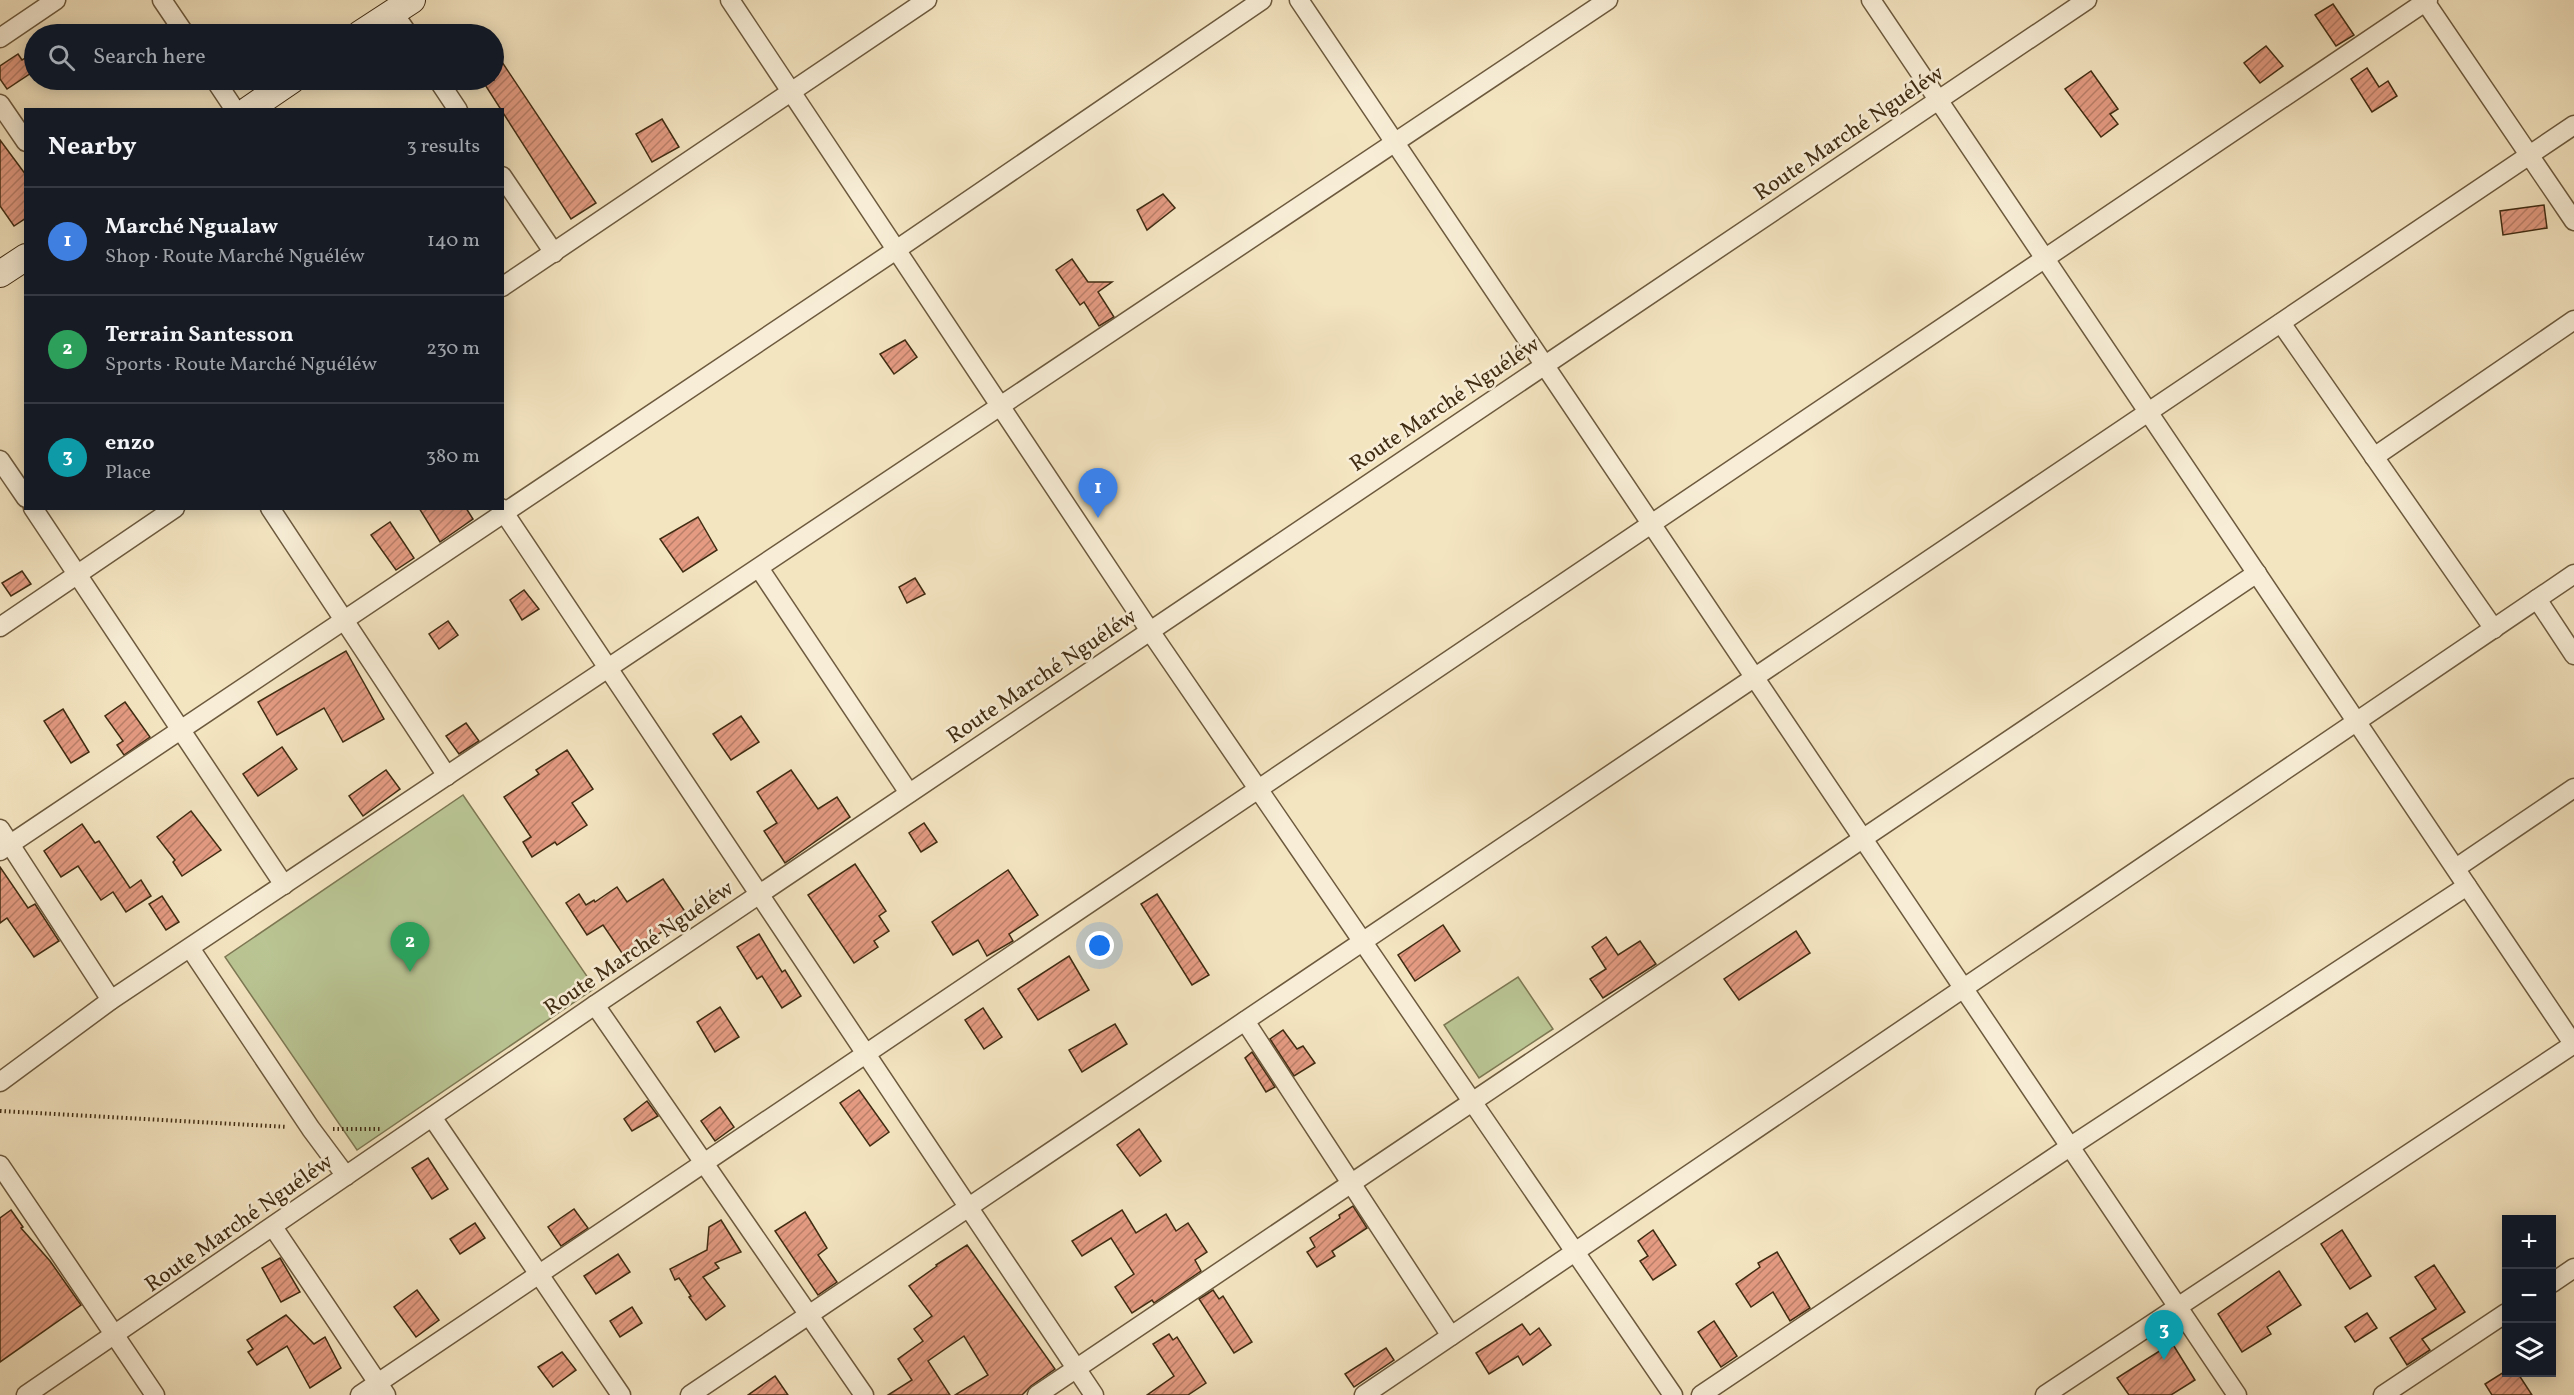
<!DOCTYPE html>
<meta charset="utf-8">
<style>
body{margin:0;font-family:Vollkorn,serif;background:#242831;color:#f1f3f6}
.controls{position:absolute;right:18px;bottom:18px;display:grid;overflow:hidden;border-radius:0px;box-shadow:0 3px 15px #0003}
.controls button{width:54px;height:54px;display:grid;place-items:center;padding:0;border:0;border-bottom:2px solid #363941;background:#171b24;color:#f1f3f6;font:30px sans-serif}
.you{position:absolute;left:1100px;top:946px;width:21px;height:21px;margin:-15px;border:4px solid #fff;border-radius:50%;background:#1a73e8;box-shadow:0 0 0 9px #1a73e833}
.badge{display:grid;place-items:center;width:39px;height:39px;border-radius:50%;background:#c59692;color:#fff;font-size:20px;font-weight:700}
.pin{position:absolute;translate:-50% -50px;filter:drop-shadow(0 2px 3px #0008)}
.pin::after{content:'';position:absolute;top:32px;width:21px;height:18px;background:inherit;clip-path:polygon(0 0,100% 0,50% 100%)}
.list{margin:0;padding:0;list-style:none}
h2{display:flex;justify-content:space-between;align-items:center;height:78px;margin:0;padding:0 24px;font-size:26px}
h2 small{font-size:20px;font-weight:400;color:#9ea1a6}
.list li{display:grid;grid-template-columns:39px 1fr auto;gap:18px;align-items:center;box-sizing:border-box;height:108px;padding:0 24px;border-top:2px solid #363941}
.list b{display:block;font-size:22px;white-space:nowrap}
.list p{margin:0;font-size:20px;white-space:nowrap;color:#9ea1a6}
.list em{font-size:20px;font-style:normal;color:#9ea1a6}
.icon{flex:none;width:33px;height:33px;fill:none;stroke:currentColor;stroke-width:2;stroke-linecap:round;stroke-linejoin:round}
.map{position:relative;flex:none;width:2574px;height:1395px;overflow:hidden}
.search{position:absolute;background:#171b24;box-shadow:0 3px 15px #0003;left:24px;top:24px;width:480px;height:66px;display:flex;align-items:center;gap:15px;box-sizing:border-box;padding:0 21px;border-radius:33px;color:#9ea1a6;font-size:22px}
.panel{position:absolute;background:#171b24;box-shadow:0 3px 15px #0003;left:24px;top:108px;width:480px;height:402px;border-radius:0px}
.map>svg:first-child{display:block}
</style>
<div class="map">
<svg width="2574" height="1395" viewBox="0 0 2574 1395">
<defs>
<pattern id="building-hatch" width="6" height="6" patternUnits="userSpaceOnUse" patternTransform="scale(1.5)"><rect width="6" height="6" fill="#e49b82"/><path d="M-1 1l2-2M0 6l6-6M5 7l2-2" fill="none" stroke="#ba7f69"/></pattern>
</defs>
<rect width="100%" height="100%" fill="#f4e5c1"/>
<filter id="stains"><feTurbulence type="fractalNoise" baseFrequency=".00333" numOctaves="4"/><feColorMatrix values="0 0 0 0 .2 0 0 0 0 .09 0 0 0 0 .02 0 0 0 .5 -.17"/></filter>
<radialGradient id="worn" r=".72"><stop offset=".6" stop-color="#630" stop-opacity="0"/><stop offset="1" stop-color="#630" stop-opacity=".3"/></radialGradient>
<g fill="#bac594" stroke="#7d7853" stroke-width="1.5">
<polygon points="463,795 595,988 357,1150 225,957"/>
<polygon points="1518,977 1553,1029 1479,1078 1444,1025"/>
</g>
<g fill="url(#building-hatch)" stroke="#402c12" stroke-width="1.5">
<polygon points="2333,4 2354,35 2336,46 2315,15"/>
<polygon points="2266,46 2283,66 2260,83 2244,63"/>
<polygon points="494,50 596,203 571,219 482,80 494,80"/>
<polygon points="18,54 22,60 29,56 34,65 34,71 7,89 0,79 0,66"/>
<polygon points="2367,68 2379,87 2388,81 2397,96 2372,112 2351,79"/>
<polygon points="2091,71 2118,109 2110,114 2118,124 2101,137 2065,89"/>
<polygon points="662,119 679,147 652,162 636,134"/>
<polygon points="0,140 26,175 26,218 14,226 0,206"/>
<polygon points="1163,194 1175,208 1147,230 1137,210"/>
<polygon points="2544,205 2547,228 2503,235 2500,211"/>
<polygon points="1072,259 1088,282 1112,282 1098,292 1114,317 1099,326 1084,302 1080,305 1056,270"/>
<polygon points="905,340 917,357 894,374 880,354"/>
<polygon points="419,508 466,508 473,519 440,542"/>
<polygon points="698,517 717,550 683,572 660,539"/>
<polygon points="390,522 414,558 396,570 371,535"/>
<polygon points="22,571 31,584 11,596 2,583"/>
<polygon points="915,578 925,594 907,603 899,587"/>
<polygon points="524,590 539,609 522,620 510,600"/>
<polygon points="448,621 458,635 439,649 429,634"/>
<polygon points="346,651 384,719 343,742 324,708 277,735 258,702"/>
<polygon points="125,702 150,737 124,755 117,745 123,741 105,716"/>
<polygon points="63,709 89,752 71,763 44,721"/>
<polygon points="741,716 759,742 731,760 713,734"/>
<polygon points="466,723 479,741 459,754 446,736"/>
<polygon points="282,747 297,769 258,796 243,774"/>
<polygon points="567,750 593,789 572,803 587,825 557,845 555,842 532,857 523,842 531,837 504,797 539,774 536,770"/>
<polygon points="386,770 400,789 363,816 349,796"/>
<polygon points="791,770 818,809 837,797 850,817 785,863 764,831 777,823 757,792"/>
<polygon points="191,811 221,850 182,876 173,862 175,860 157,837"/>
<polygon points="924,823 937,842 921,852 909,833"/>
<polygon points="82,824 95,843 99,841 130,888 141,880 151,896 126,912 113,892 101,900 78,866 61,877 44,851"/>
<polygon points="855,864 886,911 879,916 889,931 874,941 878,947 854,963 808,895"/>
<polygon points="0,867 28,908 35,904 59,941 34,957 7,918 0,923"/>
<polygon points="1008,870 1038,915 1009,934 1013,941 987,956 978,940 953,955 932,922"/>
<polygon points="663,879 690,919 667,934 665,930 624,956 603,925 587,935 566,903 579,894 586,905 594,900 595,902 617,887 627,902"/>
<polygon points="1157,894 1209,975 1192,985 1141,904"/>
<polygon points="162,896 179,922 166,930 149,904"/>
<polygon points="1443,925 1460,951 1415,981 1398,955"/>
<polygon points="1796,931 1810,953 1739,1000 1724,979"/>
<polygon points="759,934 782,972 785,970 801,996 782,1008 762,976 757,979 737,947"/>
<polygon points="1606,937 1618,955 1640,941 1656,964 1603,998 1590,979 1606,969 1592,947"/>
<polygon points="1069,956 1089,990 1038,1020 1018,989"/>
<polygon points="720,1007 739,1037 715,1052 697,1022"/>
<polygon points="983,1008 1002,1037 984,1049 965,1020"/>
<polygon points="1115,1024 1127,1044 1082,1072 1069,1050"/>
<polygon points="1283,1030 1297,1049 1303,1046 1315,1063 1294,1076 1270,1039"/>
<polygon points="1252,1052 1275,1087 1266,1092 1245,1058"/>
<polygon points="859,1090 889,1132 870,1146 840,1103"/>
<polygon points="647,1101 658,1116 632,1131 624,1119"/>
<polygon points="720,1107 734,1127 715,1141 701,1121"/>
<polygon points="1139,1129 1161,1161 1140,1176 1117,1145"/>
<polygon points="428,1158 448,1189 432,1199 412,1168"/>
<polygon points="1353,1206 1367,1228 1332,1251 1335,1256 1317,1267 1307,1252 1315,1247 1310,1238 1340,1218 1339,1215"/>
<polygon points="574,1209 588,1228 561,1246 548,1227"/>
<polygon points="11,1210 23,1227 21,1228 50,1261 81,1305 0,1362 0,1218"/>
<polygon points="1122,1210 1136,1233 1166,1214 1176,1231 1188,1223 1207,1252 1195,1260 1201,1271 1154,1303 1152,1300 1132,1313 1115,1287 1134,1274 1111,1238 1082,1256 1072,1241"/>
<polygon points="805,1212 827,1248 818,1255 837,1282 818,1295 775,1231"/>
<polygon points="721,1220 741,1252 715,1263 719,1268 703,1277 725,1306 706,1320 689,1297 691,1296 679,1278 675,1280 670,1269 707,1250 709,1227"/>
<polygon points="475,1223 485,1238 460,1254 450,1239"/>
<polygon points="1653,1230 1676,1265 1653,1280 1640,1261 1648,1256 1638,1241"/>
<polygon points="2342,1230 2371,1276 2350,1289 2321,1244"/>
<polygon points="967,1245 1055,1369 1031,1386 1022,1395 955,1395 988,1375 964,1336 928,1361 950,1395 888,1395 912,1380 898,1359 923,1341 914,1329 932,1316 909,1286 937,1266 936,1265"/>
<polygon points="1777,1252 1810,1308 1790,1321 1773,1292 1751,1307 1736,1284 1760,1267 1758,1263"/>
<polygon points="618,1254 630,1272 596,1294 584,1276"/>
<polygon points="280,1258 300,1292 281,1302 262,1268"/>
<polygon points="2434,1265 2465,1312 2422,1339 2430,1350 2407,1365 2390,1338 2436,1309 2415,1277"/>
<polygon points="2279,1271 2301,1305 2267,1327 2271,1334 2242,1352 2218,1314"/>
<polygon points="417,1290 439,1320 416,1337 394,1307"/>
<polygon points="1213,1290 1219,1299 1223,1296 1252,1342 1234,1353 1199,1299"/>
<polygon points="632,1307 642,1323 620,1337 610,1321"/>
<polygon points="2367,1313 2377,1328 2355,1342 2345,1327"/>
<polygon points="286,1315 314,1344 325,1337 341,1368 310,1388 287,1346 257,1365 248,1352 253,1349 247,1340"/>
<polygon points="1714,1321 1737,1356 1721,1367 1698,1332"/>
<polygon points="1522,1324 1530,1335 1539,1328 1551,1345 1523,1365 1518,1356 1489,1374 1476,1353"/>
<polygon points="1169,1334 1173,1340 1177,1337 1206,1383 1188,1395 1147,1395 1174,1376 1153,1344"/>
<polygon points="2172,1343 2195,1380 2171,1395 2129,1395 2117,1378"/>
<polygon points="1386,1348 1394,1360 1354,1387 1345,1374"/>
<polygon points="562,1352 576,1370 553,1387 538,1367"/>
<polygon points="2504,1372 2517,1372 2532,1395 2492,1395 2485,1384"/>
<polygon points="775,1376 788,1395 748,1395"/>
</g>
<g fill="none" stroke-linecap="round" stroke-linejoin="round">
<g stroke="#6d5a3e" stroke-width="21">
<g id="minor">
<polyline points="162,0 185,34"/>
<polyline points="730,0 1150,631 1673,1395"/>
<polyline points="1299,0 2237,1395"/>
<polyline points="1871,0 2574,1045"/>
<polyline points="2424,0 2574,221"/>
<polyline points="393,12 408,34"/>
<polyline points="0,38 56,0"/>
<polyline points="215,80 235,110"/>
<polyline points="438,80 458,110"/>
<polyline points="0,104 26,142"/>
<polyline points="502,176 554,253"/>
<polyline points="502,287 927,0"/>
<polyline points="2281,323 2494,629"/>
<polyline points="2374,457 2574,320"/>
<polyline points="0,460 26,498"/>
<polyline points="33,508 284,885"/>
<polyline points="270,508 447,776"/>
<polyline points="501,508 1094,1395"/>
<polyline points="759,568 909,793"/>
<polyline points="2537,599 2574,655"/>
<polyline points="0,627 175,508"/>
<polyline points="0,829 111,1000"/>
<polyline points="0,851 896,250 1262,0"/>
<polyline points="2456,868 2574,788"/>
<polyline points="190,948 311,1129 346,1176"/>
<polyline points="595,1005 864,1395"/>
<polyline points="1245,1021 1451,1336"/>
<polyline points="0,1082 111,1000 1608,0"/>
<polyline points="432,1117 621,1395"/>
<polyline points="0,1165 155,1395"/>
<polyline points="273,1227 386,1395"/>
<polyline points="2552,1283 2574,1268"/>
<polyline points="26,1395 595,1005 2087,0"/>
<polyline points="360,1395 2428,0"/>
<polyline points="690,1395 2574,125"/>
<polyline points="1037,1395 2257,573"/>
<polyline points="1364,1395 2574,574"/>
<polyline points="1701,1395 2071,1146 2467,886"/>
<polyline points="2045,1395 2574,1044"/>
<polyline points="2383,1395 2506,1313"/>
</g>
</g>
<g stroke="#402c12" stroke-width="28">
<g id="secondary">
<polyline points="360,34 412,0"/>
<polyline points="248,110 292,80"/>
<polyline points="0,274 26,257"/>
</g>
</g>
<g stroke="#402c12" stroke-width="4" stroke-dasharray="1.5 3" stroke-linecap="butt">
<polyline points="0,1111 287,1127"/>
<polyline points="333,1129 380,1129"/>
</g>
<use href="#minor" stroke="#f8eed7" stroke-width="18"/>
<use href="#secondary" stroke="#f8eed7" stroke-width="26"/>
</g>
<g text-anchor="middle" stroke-width="5" stroke-linejoin="round" paint-order="stroke">
<g font-size="22" fill="#402c12" stroke="#f8eed7">
<text transform="translate(1848 132) rotate(-34)" y="8">Route Marché Nguéléw</text>
<text transform="translate(1444 403) rotate(-34)" y="8">Route Marché Nguéléw</text>
<text transform="translate(1041 675) rotate(-34)" y="8">Route Marché Nguéléw</text>
<text transform="translate(638 947) rotate(-34)" y="8">Route Marché Nguéléw</text>
<text transform="translate(238 1222) rotate(-35)" y="8">Route Marché Nguéléw</text>
</g>
</g>
<rect width="100%" height="100%" filter="url(#stains)"/>
<rect width="100%" height="100%" fill="url(#worn)"/>
</svg>
<div class="controls">
<button>+</button>
<button>−</button>
<button><svg class="icon" aria-label="layers" viewBox="0 0 24 24"><path d="M12 4l9 5-9 5-9-5zM3 14l9 5 9-5"/></svg></button>
</div>
<div class="you"></div>
<div class="pin badge" style="left:1098px;top:518px;background:#3f7fe0">1</div>
<div class="pin badge" style="left:410px;top:972px;background:#2e9e5b">2</div>
<div class="pin badge" style="left:2164px;top:1360px;background:#0f9aa8">3</div>
<div class="search"><svg class="icon" aria-label="search" viewBox="0 0 24 24"><circle cx="10" cy="10" r="6"/><path d="M15 15l6 6"/></svg>Search here</div>
<section class="panel">
<h2>Nearby<small>3 results</small></h2>
<ul class="list">
<li><span class="badge" style="background:#3f7fe0">1</span><div><b>Marché Ngualaw</b><p>Shop · Route Marché Nguéléw</p></div><em>140 m</em></li>
<li><span class="badge" style="background:#2e9e5b">2</span><div><b>Terrain Santesson</b><p>Sports · Route Marché Nguéléw</p></div><em>230 m</em></li>
<li><span class="badge" style="background:#0f9aa8">3</span><div><b>enzo</b><p>Place</p></div><em>380 m</em></li>
</ul>
</section>
</div>
